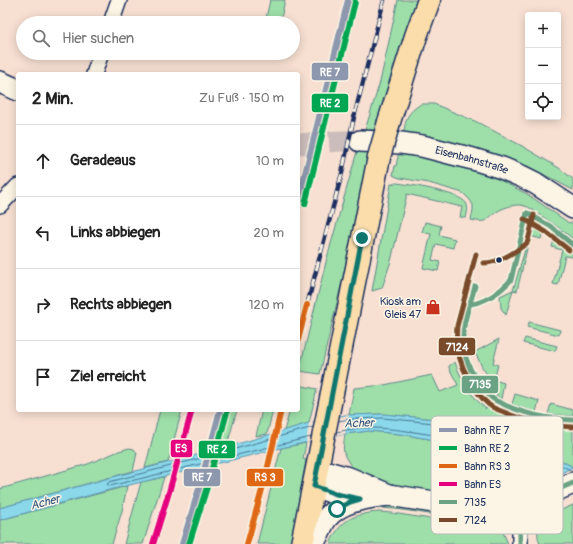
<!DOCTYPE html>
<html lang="de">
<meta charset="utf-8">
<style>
body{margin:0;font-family:Pangolin,sans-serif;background:#f2f2f2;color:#222}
.controls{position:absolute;right:12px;top:12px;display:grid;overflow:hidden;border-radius:4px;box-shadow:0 2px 10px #0003}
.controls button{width:36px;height:36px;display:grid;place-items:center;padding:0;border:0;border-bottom:1px solid #e0e0e0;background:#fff;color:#222;font:20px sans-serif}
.stop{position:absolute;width:12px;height:12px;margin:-9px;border:3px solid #0f766e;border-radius:50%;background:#fff}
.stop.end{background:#0f766e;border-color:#fff;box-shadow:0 1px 4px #0008}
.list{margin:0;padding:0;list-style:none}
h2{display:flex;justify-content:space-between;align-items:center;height:52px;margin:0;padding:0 16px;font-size:17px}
h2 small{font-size:13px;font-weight:400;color:#767676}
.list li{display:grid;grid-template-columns:26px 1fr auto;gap:12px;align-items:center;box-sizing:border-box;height:72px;padding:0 16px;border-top:1px solid #e0e0e0}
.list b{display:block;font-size:15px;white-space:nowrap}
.list em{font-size:13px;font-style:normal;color:#767676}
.icon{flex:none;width:22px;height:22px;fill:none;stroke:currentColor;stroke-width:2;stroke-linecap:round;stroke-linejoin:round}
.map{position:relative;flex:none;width:573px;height:544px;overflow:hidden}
.search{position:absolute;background:#fff;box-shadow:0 2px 10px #0003;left:16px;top:16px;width:284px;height:44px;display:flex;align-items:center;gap:10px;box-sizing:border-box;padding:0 14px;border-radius:22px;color:#767676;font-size:15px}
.panel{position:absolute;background:#fff;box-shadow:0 2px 10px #0003;left:16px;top:72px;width:284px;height:340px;border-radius:4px}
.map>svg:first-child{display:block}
</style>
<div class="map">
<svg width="573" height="544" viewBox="0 0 573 544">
<rect width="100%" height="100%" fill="#f7e0d2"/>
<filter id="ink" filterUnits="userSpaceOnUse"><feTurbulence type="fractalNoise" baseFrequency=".025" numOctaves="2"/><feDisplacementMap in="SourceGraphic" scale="8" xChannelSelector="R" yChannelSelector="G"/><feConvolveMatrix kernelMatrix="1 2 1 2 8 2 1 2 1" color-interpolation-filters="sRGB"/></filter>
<g filter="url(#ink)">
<g fill="#9edfa9" stroke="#5c8784">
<polygon points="270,0 285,0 280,23 265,23"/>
<polygon points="398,0 418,0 412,16 375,130 365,130 380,82"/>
<path d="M421,104H434L477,122L522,146L559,168L573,179V190L528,166L508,158L437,140L403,134C407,117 406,114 421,104Z"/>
<polygon points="358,148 369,151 365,169 366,175 358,214 320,374 299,371 327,258"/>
<path d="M399,152L429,157L482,173L498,179L527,194L569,223L570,222L573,224V239C562,230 551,221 538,214C534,211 530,207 525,206C517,203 505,207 498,211C485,219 489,224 471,220L473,210V205L470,200L463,193L429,183L400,178L397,177L393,175L395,166H396Z"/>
<path d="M396,183C409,184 460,193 466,203C469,208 467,213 466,218L460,217L462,207L407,194L391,261L382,288L372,291L391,184Z"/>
<polygon points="425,222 441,226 439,235 455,239 453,248 436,244 432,260 440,262 438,271 423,268 431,234 422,232"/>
<path d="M542,226L543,227L541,239L530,236L517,291L513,290L506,315L501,308L500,296L513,290L514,287L529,236C532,230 535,227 542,226Z"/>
<polygon points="555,236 573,251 573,257 565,256 558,285 553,284 562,250 552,247"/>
<polygon points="529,322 560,330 559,335 527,327"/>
<polygon points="525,338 557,346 555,351 523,343"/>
<polygon points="499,339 493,363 498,365 494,380 504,383 501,399 497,396 495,386 482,367 475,352"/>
<path d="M455,362C461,380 471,396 486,409L487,407L496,405L509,412L533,420L548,423L573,424V467L539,448L503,434L455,421L383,414L349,415L354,388L384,385L432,375L440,392L458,385L449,368V366Z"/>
<polygon points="298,385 317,389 309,423 284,431 290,410 298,410"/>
<polygon points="515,394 539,401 536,412 512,404"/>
<polygon points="551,404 573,410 573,416 548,414"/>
<polygon points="160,410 182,410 168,462 145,468"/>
<polygon points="228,410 237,410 227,445 219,446"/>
<polygon points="262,410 273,410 267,434 256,436"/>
<path d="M369,431L400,434L470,446L516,459L541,471L552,478L540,483L519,490V492L501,496L485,490L469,491L471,495L470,499L406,490L352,472L353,469C343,454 342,454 345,434Z"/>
<polygon points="306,443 303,459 306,460 291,544 257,544 281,448"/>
<polygon points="129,448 134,449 137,453 133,471 0,508 0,489 88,464 119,451"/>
<polygon points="164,477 143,544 124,544 141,482"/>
<polygon points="127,486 122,511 112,544 0,544 0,520"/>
<path d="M386,504L470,515L480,518C468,519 455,518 443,516C417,513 393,506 367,509Z"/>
<path d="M573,505V544H540C536,535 538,528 541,519Z"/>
<path d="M379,512L392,513L457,523L493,524L503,532L508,544H330C340,520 353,514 379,512Z"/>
</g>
<polygon fill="#8ad8e9" stroke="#5e94b1" points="383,414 455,421 503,434 539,449 573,467 552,478 541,471 516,459 470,446 400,434 369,431 345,434 281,448 109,490 0,520 0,508 109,478 227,447 309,423 345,415"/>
<polygon fill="#f7e0d2" points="349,415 345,434 306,443 309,423"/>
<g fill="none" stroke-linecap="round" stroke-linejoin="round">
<g stroke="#477396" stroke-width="1">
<polyline points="339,421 349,419 383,418 454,425 502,438 538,452 570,470 573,471"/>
<path d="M337,432C347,430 359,427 370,428C392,428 413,432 434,435C476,443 522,451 558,477"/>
<polyline points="311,437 110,486 107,484 109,482 228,451 313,427"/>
</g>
<polyline stroke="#cbbdbb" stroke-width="21" stroke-dasharray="21 10" stroke-linecap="butt" points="298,144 341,141 360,141"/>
<g stroke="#1b2f5e" stroke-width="18">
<g id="street">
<polyline points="111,23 119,0"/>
<polyline points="94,74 101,53"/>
<polyline points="0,205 18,186"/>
<polyline points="517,503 520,527 520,544"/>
</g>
</g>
<g stroke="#1b2f5e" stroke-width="24">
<g id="secondary">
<polyline points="0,82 18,90"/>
<path id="s1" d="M360,141L401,143L422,146L473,159L502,168L523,177L535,183L573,208"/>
<polyline points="317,469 349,478 389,495 447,504 470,507 502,505 517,503 536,498 552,492 573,483"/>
<polyline points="314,486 336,494 360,499"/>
<path d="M313,544C318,536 321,527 326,519C341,500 367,498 389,495"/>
</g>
</g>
<g stroke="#1b2f5e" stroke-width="25">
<g id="primary">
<polyline points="389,122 416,36 429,0"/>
<polyline points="302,544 379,157"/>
</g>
</g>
<use href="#street" stroke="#fcf5e5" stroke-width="15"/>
<use href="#secondary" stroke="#fcf5e5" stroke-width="21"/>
<use href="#primary" stroke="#faddab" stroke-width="22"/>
<g stroke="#1b2f5e" stroke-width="4.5">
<polyline id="rail" points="307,305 342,173 354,117 384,0"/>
</g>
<use href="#rail" stroke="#fcf5e5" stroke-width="3" stroke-dasharray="9" stroke-linecap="butt"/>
<g stroke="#1b2f5e" stroke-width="25" stroke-linecap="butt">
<polyline id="primary-bridge" points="379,157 389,122"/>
</g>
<use href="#primary-bridge" stroke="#faddab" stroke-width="22"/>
<g stroke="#fcf5e5" stroke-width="8">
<g id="bus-1">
<polyline points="527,213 550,226 573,245"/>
<path d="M475,286C471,303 463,319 463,336C463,352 468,367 476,379C481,386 486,393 492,398C496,401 501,403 505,405C527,415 549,419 573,420"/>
<path d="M470,304C485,303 501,291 511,280L527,213"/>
<polyline points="517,503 552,492 573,483"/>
<polyline points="517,503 520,527 520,544"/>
</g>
</g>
<g stroke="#fcf5e5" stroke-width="8">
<g id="bus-2">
<polyline points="524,219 546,232 569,250"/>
<path d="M476,254L457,326C455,346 459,363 469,379C474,388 480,397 488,404C492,408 498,410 504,412C526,422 548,426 573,427"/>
<path d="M483,263C499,263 513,253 526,244L528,241L534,215"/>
</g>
</g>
<use href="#bus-1" stroke="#6aa284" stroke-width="5"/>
<use href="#bus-2" stroke="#7a4b2a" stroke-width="5"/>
<g stroke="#fcf5e5" stroke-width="9">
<g id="rail-1">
<polyline points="298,202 348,0"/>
<polyline points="182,544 200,485 220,410"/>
</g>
</g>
<g stroke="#fcf5e5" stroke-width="9">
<g id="rail-2">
<polyline points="305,204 355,2"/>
<polyline points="189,544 207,487 227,412"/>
</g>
</g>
<g stroke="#fcf5e5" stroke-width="9">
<g id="rail-3">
<polyline points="298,340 307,305"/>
<polyline points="247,544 266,475 281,410"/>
</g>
</g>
<g stroke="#fcf5e5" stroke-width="9">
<polyline id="rail-4" points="153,544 169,492 192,410"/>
</g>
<use href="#rail-1" stroke="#8d97ae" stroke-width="6"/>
<use href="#rail-2" stroke="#00a651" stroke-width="6"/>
<use href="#rail-3" stroke="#df6713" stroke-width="6"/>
<use href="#rail-4" stroke="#e5007d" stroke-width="6"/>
</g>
</g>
<g fill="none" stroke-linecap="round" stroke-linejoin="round" filter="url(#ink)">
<polyline stroke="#0f766e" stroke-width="5" points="337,509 350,502 360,499 336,494 314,486 362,238"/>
</g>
<defs>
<g id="shop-bare" transform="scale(1.2)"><path d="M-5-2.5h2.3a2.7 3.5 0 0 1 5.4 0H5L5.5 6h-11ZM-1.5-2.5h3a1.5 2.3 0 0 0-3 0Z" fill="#c8321e" stroke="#fcf5e5" stroke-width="2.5" paint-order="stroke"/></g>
</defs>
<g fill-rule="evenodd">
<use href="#shop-bare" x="433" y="307"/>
</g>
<circle fill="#1b2f5e" stroke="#fcf5e5" stroke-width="1.5" cx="499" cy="260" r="3.5"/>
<g text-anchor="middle" stroke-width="3" stroke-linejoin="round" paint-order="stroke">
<g font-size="11" fill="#1b2f5e" stroke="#fcf5e5">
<text dy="4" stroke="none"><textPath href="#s1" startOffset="114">Eisenbahnstraße</textPath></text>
</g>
<g font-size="11" fill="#1b2f5e" stroke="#fcf5e5" text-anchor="end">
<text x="421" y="305">Kiosk am<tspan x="421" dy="13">Gleis 47</tspan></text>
</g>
<g font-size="12" font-style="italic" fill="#375981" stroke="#fcf5e5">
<text transform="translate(359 423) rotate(-2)" y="4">Acher</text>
<text transform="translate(45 502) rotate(-15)" y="4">Acher</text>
</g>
</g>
<rect x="431" y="416" width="132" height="118" rx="6" fill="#fcf5e5" stroke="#b8babc" stroke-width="1"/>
<rect x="439" y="428" width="18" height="4" fill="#8d97ae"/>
<rect x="439" y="446" width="18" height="4" fill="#00a651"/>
<rect x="439" y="464" width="18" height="4" fill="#df6713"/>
<rect x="439" y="482" width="18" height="4" fill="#e5007d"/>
<rect x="439" y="500" width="18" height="4" fill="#6aa284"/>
<rect x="439" y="518" width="18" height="4" fill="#7a4b2a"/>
<g font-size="11" fill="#1b2f5e">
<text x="464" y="434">Bahn RE 7</text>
<text x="464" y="452">Bahn RE 2</text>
<text x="464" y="470">Bahn RS 3</text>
<text x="464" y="488">Bahn ES</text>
<text x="464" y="506">7135</text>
<text x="464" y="524">7124</text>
</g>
<g stroke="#fcf5e5" stroke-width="1.5">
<rect x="311" y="62" width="38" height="19" rx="4" fill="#8d97ae"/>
<rect x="311" y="93" width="38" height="20" rx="4" fill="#00a651"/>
<rect x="438" y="337" width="38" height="19" rx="4" fill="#7a4b2a"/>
<rect x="461" y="375" width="38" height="19" rx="4" fill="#6aa284"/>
<rect x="170" y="439" width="23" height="19" rx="4" fill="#e5007d"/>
<rect x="198" y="440" width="38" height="19" rx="4" fill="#00a651"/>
<rect x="183" y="468" width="38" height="19" rx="4" fill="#8d97ae"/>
<rect x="246" y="468" width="38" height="19" rx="4" fill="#df6713"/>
</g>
<g font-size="11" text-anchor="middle" font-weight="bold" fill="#fff">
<text x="330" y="76">RE 7</text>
<text x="330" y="107">RE 2</text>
<text x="457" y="351">7124</text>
<text x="480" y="388">7135</text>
<text x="181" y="452">ES</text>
<text x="217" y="453">RE 2</text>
<text x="202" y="481">RE 7</text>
<text x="265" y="481">RS 3</text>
</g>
</svg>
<div class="controls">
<button>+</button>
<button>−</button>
<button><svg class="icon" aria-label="locate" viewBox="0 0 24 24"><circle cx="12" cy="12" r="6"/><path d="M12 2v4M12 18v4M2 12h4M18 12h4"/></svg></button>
</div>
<div class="stop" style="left:337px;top:509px"></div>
<div class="stop end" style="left:362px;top:238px"></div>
<div class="search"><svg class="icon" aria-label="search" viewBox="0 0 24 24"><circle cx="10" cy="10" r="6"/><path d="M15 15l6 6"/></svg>Hier suchen</div>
<section class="panel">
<h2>2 Min.<small>Zu Fuß · 150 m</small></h2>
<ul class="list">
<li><svg class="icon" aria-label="ahead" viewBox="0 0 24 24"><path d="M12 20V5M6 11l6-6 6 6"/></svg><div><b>Geradeaus</b></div><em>10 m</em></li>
<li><svg class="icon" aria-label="left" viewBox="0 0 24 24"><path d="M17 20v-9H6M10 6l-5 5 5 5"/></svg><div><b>Links abbiegen</b></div><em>20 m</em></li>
<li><svg class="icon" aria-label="right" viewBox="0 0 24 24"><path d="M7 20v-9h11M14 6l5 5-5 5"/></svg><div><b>Rechts abbiegen</b></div><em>120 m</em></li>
<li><svg class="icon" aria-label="arrive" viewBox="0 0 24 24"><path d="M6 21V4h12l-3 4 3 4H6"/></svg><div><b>Ziel erreicht</b></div></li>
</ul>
</section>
</div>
